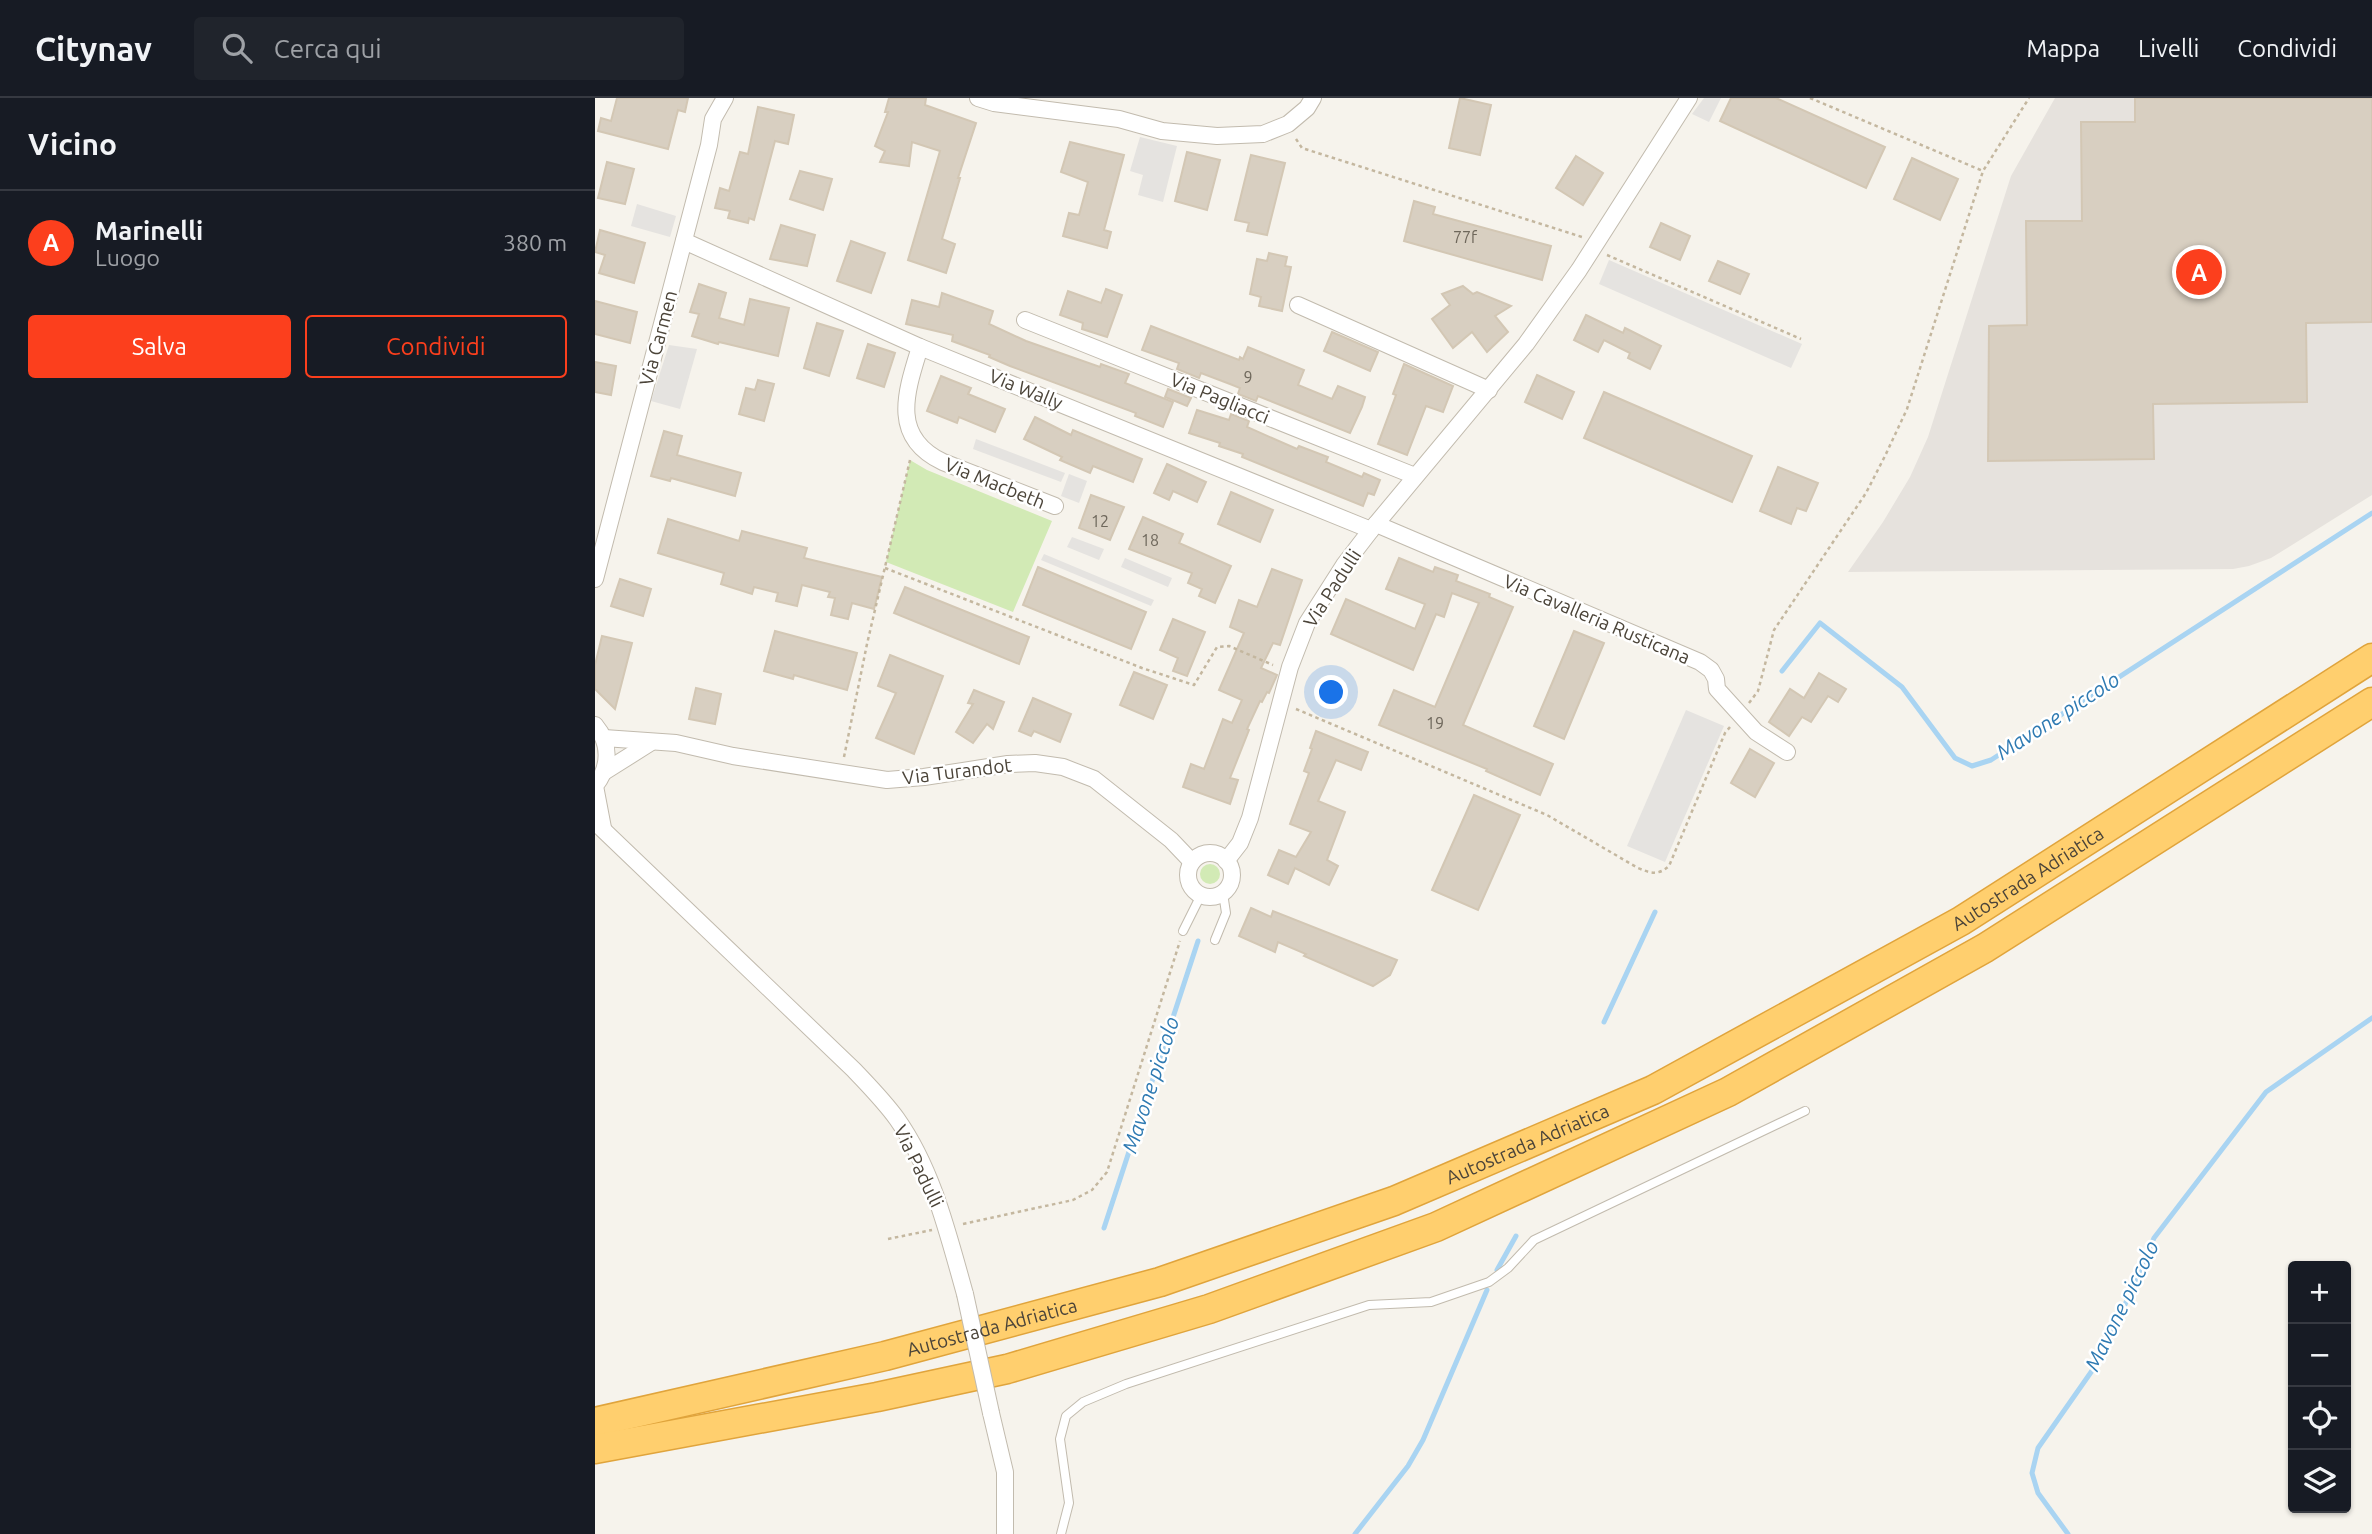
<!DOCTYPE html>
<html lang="it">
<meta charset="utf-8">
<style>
body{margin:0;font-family:Ubuntu,sans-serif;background:#20242c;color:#f1f3f6}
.controls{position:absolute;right:21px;bottom:21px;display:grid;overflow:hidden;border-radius:7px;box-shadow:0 2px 5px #0004}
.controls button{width:63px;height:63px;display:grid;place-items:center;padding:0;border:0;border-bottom:2px solid #363941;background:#171b24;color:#f1f3f6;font:35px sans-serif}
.you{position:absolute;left:737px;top:595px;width:24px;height:24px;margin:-18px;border:5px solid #fff;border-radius:50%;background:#1a73e8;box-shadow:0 0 0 10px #1a73e833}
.badge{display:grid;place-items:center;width:46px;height:46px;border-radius:50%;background:#fc3f1d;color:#fff;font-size:23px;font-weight:700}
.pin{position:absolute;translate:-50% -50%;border:4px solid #fff;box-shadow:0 2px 7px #0006}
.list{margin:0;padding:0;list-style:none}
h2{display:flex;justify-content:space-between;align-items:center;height:91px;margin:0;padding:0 28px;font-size:30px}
h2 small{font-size:23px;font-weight:400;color:#9ea1a6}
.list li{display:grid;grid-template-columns:46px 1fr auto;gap:21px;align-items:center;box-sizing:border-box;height:105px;padding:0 28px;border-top:2px solid #363941}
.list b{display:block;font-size:26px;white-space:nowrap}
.list p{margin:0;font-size:23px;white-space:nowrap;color:#9ea1a6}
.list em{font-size:23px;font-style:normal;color:#9ea1a6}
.actions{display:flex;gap:14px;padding:21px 28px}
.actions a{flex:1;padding:16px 0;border:2px solid #fc3f1d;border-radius:7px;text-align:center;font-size:24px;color:#fc3f1d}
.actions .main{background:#fc3f1d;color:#fff}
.icon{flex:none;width:38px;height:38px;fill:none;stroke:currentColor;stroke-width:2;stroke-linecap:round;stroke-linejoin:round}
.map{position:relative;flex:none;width:1777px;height:1436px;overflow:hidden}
header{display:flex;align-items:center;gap:42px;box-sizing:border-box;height:98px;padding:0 35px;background:#171b24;border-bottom:2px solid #363941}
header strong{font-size:33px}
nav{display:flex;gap:38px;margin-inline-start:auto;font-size:24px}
.search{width:490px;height:63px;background:#20242c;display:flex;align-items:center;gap:18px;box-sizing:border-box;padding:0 24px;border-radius:7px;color:#9ea1a6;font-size:26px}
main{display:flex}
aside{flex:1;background:#171b24}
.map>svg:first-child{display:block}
</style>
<header>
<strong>Citynav</strong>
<div class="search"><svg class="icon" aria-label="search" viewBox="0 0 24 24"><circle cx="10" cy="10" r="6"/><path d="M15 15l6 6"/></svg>Cerca qui</div>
<nav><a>Mappa</a><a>Livelli</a><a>Condividi</a></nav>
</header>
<main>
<aside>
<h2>Vicino<small></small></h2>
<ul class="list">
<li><span class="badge">A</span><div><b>Marinelli</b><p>Luogo</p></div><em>380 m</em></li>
</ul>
<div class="actions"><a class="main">Salva</a><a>Condividi</a></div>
</aside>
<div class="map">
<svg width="1777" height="1436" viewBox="0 0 1777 1436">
<rect width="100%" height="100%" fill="#f6f3ec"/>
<polygon fill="#e6e2dd" points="1460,0 1777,0 1777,397 1676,460 1654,468 1638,471 1253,474 1288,424 1315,379 1333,339 1416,78"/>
<g fill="#d2eab5">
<polygon points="315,362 332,372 457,423 418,514 291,464"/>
<circle cx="615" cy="776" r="10"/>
</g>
<g fill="#e5e3e0">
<polygon points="1109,0 1126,0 1114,24 1097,16"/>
<polygon points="545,39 582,48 568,104 543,97 548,77 535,73"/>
<polygon points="42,106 81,118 75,139 36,128"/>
<polygon points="1014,162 1207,246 1196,270 1004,186"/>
<polygon points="74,247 102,251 85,311 56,303"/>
<polygon points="381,341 470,375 466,384 378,351"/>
<polygon points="474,376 492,383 484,405 466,398"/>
<polygon points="477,439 509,451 504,462 472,449"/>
<polygon points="449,456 559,502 556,508 446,462"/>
<polygon points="530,460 577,480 573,489 526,469"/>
<polygon points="1091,612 1129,628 1070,764 1032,748"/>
</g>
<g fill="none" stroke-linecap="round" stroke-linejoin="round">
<g stroke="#a9d4f2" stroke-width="5">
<polyline points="1187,573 1225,525 1307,589 1360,660 1377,668 1396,662 1777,415"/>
<polyline points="1009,924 1060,814"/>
<polyline points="509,1130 603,843"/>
<polyline points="902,1172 921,1138"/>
<polyline points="760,1436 813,1368 828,1342 892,1192"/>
<polyline points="1473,1436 1443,1395 1437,1375 1443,1350 1508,1257 1559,1140 1671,994 1777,920"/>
</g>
</g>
<g fill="#d8cfc1" stroke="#d3c7b4" stroke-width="2">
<polygon points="22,0 93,0 90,14 83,12 73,51 3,33 6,20 16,23"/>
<polygon points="294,0 331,0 330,7 381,25 363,80 365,80 347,141 360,146 351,175 313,162 345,53 317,44 314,68 285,64 290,53 280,48 293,14 290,14"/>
<polygon points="865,0 896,7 885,57 854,50"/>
<polygon points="1136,0 1181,0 1290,49 1271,90 1125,23"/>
<polygon points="1540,0 1777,0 1777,224 1711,225 1712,304 1558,306 1559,361 1393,363 1394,228 1432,227 1431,123 1487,123 1486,24 1540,24"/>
<polygon points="163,9 199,17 193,46 180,43 159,122 154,120 153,125 133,120 135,113 120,110 125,90 134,93 145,54 153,56"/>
<polygon points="475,44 529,57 509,132 516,134 512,150 468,138 474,115 484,117 493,84 466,74"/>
<polygon points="592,54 625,62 612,112 580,103"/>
<polygon points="656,57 690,65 672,137 652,133 654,125 640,122"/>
<polygon points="981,58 1008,75 988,107 961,90"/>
<polygon points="1317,60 1363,81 1345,122 1299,101"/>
<polygon points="12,64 39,71 30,106 3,100"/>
<polygon points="205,73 237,81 228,112 195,101"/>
<polygon points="819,103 840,109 838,116 956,148 947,182 809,143"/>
<polygon points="1066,125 1095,138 1085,162 1055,149"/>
<polygon points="186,127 220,137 212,168 175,161"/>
<polygon points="5,132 50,145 39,185 4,175 10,157 0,154"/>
<polygon points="256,143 290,155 276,195 242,183"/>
<polygon points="674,155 692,159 690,168 696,169 687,213 664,208 666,199 655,196 662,161 672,163"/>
<polygon points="1123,163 1154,176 1145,196 1114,183"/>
<polygon points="104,186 131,195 124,220 149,227 155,201 194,210 183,258 124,244 123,246 97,238 104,216 95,214"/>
<polygon points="868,188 878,196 882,194 916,208 900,218 913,234 892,254 877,234 858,250 837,221 855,207 847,196"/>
<polygon points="511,191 527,197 512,239 487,231 488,225 465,217 473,193 506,205"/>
<polygon points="347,195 398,213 394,226 431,243 505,269 506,266 534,276 530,285 578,304 568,329 540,318 541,315 415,268 394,259 395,257 357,243 358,237 311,226 317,202 344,209"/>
<polygon points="0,203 42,214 35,245 0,236"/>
<polygon points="991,217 1028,235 1030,230 1066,248 1055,271 1033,260 1035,255 1009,242 1003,254 979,242"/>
<polygon points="222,225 248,233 234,278 209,270"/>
<polygon points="556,228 644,262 645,259 648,261 653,249 709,272 703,287 737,301 743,288 770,299 767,309 755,335 663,298 661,303 643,296 645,290 635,286 606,275 604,280 582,271 584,265 547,252"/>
<polygon points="737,234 783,254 775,273 729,253"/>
<polygon points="273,246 300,255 289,289 262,280"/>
<polygon points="0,264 21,268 16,297 0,294"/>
<polygon points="809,266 858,288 848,314 831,308 812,357 783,346 801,297 798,296"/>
<polygon points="942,277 979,294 967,321 930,304"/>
<polygon points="346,278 376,290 373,296 410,311 400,334 364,319 362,325 332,313"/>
<polygon points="163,282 179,286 169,323 144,316 151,290 160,292"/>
<polygon points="573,291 596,300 592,308 570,299"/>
<polygon points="1009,294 1157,358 1137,404 989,340"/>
<polygon points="602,312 634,322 636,316 654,323 652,329 702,351 704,348 733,359 731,364 767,379 769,375 785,382 779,397 773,395 768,408 647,359 648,356 624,348 625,345 594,335"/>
<polygon points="440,319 476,337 478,332 547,361 538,384 498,368 495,375 465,362 467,359 429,341"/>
<polygon points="69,333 87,338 82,357 146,375 140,398 76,380 75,383 56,378"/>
<polygon points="572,366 611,384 602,404 578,393 574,402 559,395"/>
<polygon points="1183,369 1223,385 1211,413 1202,410 1196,426 1165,413"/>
<polygon points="636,394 678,412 665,444 623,426"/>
<polygon points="496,397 529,409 515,442 484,430"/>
<polygon points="548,419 588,436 584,445 636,468 620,505 604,498 607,491 593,485 597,475 534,451"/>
<polygon points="73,421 144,443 147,433 212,450 209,460 287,479 279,511 257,505 253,521 236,517 240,500 233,499 235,494 207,487 202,508 181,503 183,495 159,489 157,496 126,486 129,475 63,455"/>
<polygon points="804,460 838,474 840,469 863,477 861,483 895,496 894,499 918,509 868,627 958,666 945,697 891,673 892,671 784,627 799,592 840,609 884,505 857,495 849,519 841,516 818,572 736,536 751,501 820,531 830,506 791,491"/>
<polygon points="443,469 551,514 536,551 428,507"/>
<polygon points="677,471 707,482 685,547 678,545 666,570 682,577 674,595 672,594 667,604 665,603 652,631 654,632 635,680 643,682 635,706 588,689 596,666 609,671 628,621 637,625 647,602 624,592 649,535 635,529 644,502 662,509"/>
<polygon points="25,481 56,491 48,518 16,508"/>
<polygon points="310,489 434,539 424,566 299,515"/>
<polygon points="578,521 610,534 592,578 578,573 583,560 565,552"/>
<polygon points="180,533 262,555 252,592 199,577 198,581 169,573"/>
<polygon points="979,533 1009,545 969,641 939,628"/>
<polygon points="7,538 37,545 20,611 0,591 0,567"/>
<polygon points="295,557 348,578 319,656 281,640 301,595 283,588"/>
<polygon points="539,574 572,587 558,621 525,607"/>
<polygon points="1224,575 1251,591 1243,604 1233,598 1216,624 1207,619 1194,638 1174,624 1195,591 1209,600"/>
<polygon points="101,590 126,596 120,626 94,621"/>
<polygon points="379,592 409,604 398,631 392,626 378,645 361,634 378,606 373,605"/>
<polygon points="438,600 476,616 465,644 439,633 436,638 424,633"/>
<polygon points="721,633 773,654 766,672 741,662 723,703 750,714 732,762 743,768 734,787 700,770 693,786 673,777 684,752 701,759 716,734 695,726 714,675 709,673 717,651 715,650"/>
<polygon points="1155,651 1179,665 1160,699 1136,685"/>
<polygon points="879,697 925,717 883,812 837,792"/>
<polygon points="656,810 676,819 678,813 802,862 795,877 778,888 709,858 711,856 683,844 680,854 644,838"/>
</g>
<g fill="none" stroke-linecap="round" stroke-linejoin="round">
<g stroke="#c2bbae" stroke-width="10">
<g id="lane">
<polyline points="588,833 606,797"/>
<polyline points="620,842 631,815 628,795"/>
<polyline points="466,1436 474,1405 465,1341 471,1318 488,1304 531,1286 774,1207 836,1204 894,1184 913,1170 939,1142 1210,1013"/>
</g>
</g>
<g stroke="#c2bbae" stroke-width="18">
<g id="street">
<polyline points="383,0 399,5 524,21 567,33 622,38 668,36 693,26 712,10 718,0"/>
<polyline points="89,143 325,249 776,432"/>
<polyline points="703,207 894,292"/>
<polyline points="430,222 820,378"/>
<path d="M325,249C311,294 295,339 348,364L460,408"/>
<polyline points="781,426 1105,564 1116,572 1121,581 1122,591 1161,634 1192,654"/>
<polyline points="0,481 114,47 118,21 130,0"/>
<path d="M0,627C16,646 15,669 0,688L8,730"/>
<polyline points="9,640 81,645 138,658 292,682 329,679 413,666 440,665 468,669 499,681 576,742 597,764"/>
<polyline points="9,674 55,645"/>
<path d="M0,724L259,972C274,988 289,1003 302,1021C338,1072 353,1136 370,1196"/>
<circle cx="615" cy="777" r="22"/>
<polyline points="631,763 645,745 655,720 695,569 712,525 749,467 776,432 931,246 984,172 1094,0"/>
<polyline points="396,1315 410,1374 410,1436"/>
</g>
</g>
<g stroke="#e0a43c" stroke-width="31">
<g id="highway">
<path id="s1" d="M0,1324L290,1258L565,1184L799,1103L1058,992L1366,823L1777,560"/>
<polyline points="0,1351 282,1299 412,1271 614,1211 841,1129 1133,994 1390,850 1777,604"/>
</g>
</g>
<g stroke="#c4b79f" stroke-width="2.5" stroke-dasharray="3.5 3.5" stroke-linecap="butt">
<polyline points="1215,0 1388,73"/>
<polyline points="701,41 707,50 987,139"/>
<polyline points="1012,157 1206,241"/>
<polyline points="290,470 547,570 599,587 622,549 634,548 678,567"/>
<polyline points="1154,605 1163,593 1179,532 1271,395 1290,358 1312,311 1388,73 1434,0"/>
<path d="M701,611L952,717L1043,770C1055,775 1063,778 1074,768L1130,635L1135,629"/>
<polyline points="249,659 272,546 315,362"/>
<polyline points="368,1126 478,1102 497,1092 512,1074 585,843"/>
<polyline points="293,1141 337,1132"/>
</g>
<use href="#lane" stroke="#fff" stroke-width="8"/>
<use href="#street" stroke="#fff" stroke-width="16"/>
<use href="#highway" stroke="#ffcf6e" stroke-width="28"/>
<g stroke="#c2bbae" stroke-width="18" stroke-linecap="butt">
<polyline id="street-bridge" points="370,1196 396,1315"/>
</g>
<use href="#street-bridge" stroke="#fff" stroke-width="16"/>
</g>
<g text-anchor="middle" stroke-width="5" stroke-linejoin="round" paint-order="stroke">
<g font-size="16" fill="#6e675b">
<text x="870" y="145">77f</text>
<text x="653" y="285">9</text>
<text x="505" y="429">12</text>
<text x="555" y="448">18</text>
<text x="840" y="631">19</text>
</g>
<g font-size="19" fill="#4b4439" stroke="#fff">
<text transform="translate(63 240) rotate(-75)" y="7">Via Carmen</text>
<text transform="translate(431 291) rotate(22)" y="7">Via Wally</text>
<text transform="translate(625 300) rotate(22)" y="7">Via Pagliacci</text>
<text transform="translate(400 385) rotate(22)" y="7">Via Macbeth</text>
<text transform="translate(737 490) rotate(-57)" y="7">Via Padulli</text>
<text transform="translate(1002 521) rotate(23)" y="7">Via Cavalleria Rusticana</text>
<text transform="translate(362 673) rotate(-7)" y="7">Via Turandot</text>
<text dy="7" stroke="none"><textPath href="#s1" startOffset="1542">Autostrada Adriatica</textPath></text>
<text dy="7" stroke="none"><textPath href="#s1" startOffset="975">Autostrada Adriatica</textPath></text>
<text transform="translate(324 1068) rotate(64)" y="7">Via Padulli</text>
<text dy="7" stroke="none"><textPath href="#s1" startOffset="408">Autostrada Adriatica</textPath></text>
</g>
<g font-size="21" font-style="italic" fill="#2e7ab2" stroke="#fff">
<text transform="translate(1463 618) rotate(-33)" y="7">Mavone piccolo</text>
<text transform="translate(556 987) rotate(-72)" y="7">Mavone piccolo</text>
<text transform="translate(1527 1208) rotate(-64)" y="7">Mavone piccolo</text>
</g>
</g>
</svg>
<div class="controls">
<button>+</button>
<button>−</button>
<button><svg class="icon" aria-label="locate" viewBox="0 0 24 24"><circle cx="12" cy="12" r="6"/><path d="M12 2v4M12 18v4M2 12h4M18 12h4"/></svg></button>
<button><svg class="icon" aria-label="layers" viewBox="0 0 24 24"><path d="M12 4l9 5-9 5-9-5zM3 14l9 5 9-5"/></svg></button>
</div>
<div class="you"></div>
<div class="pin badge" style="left:1604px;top:174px">A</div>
</div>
</main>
